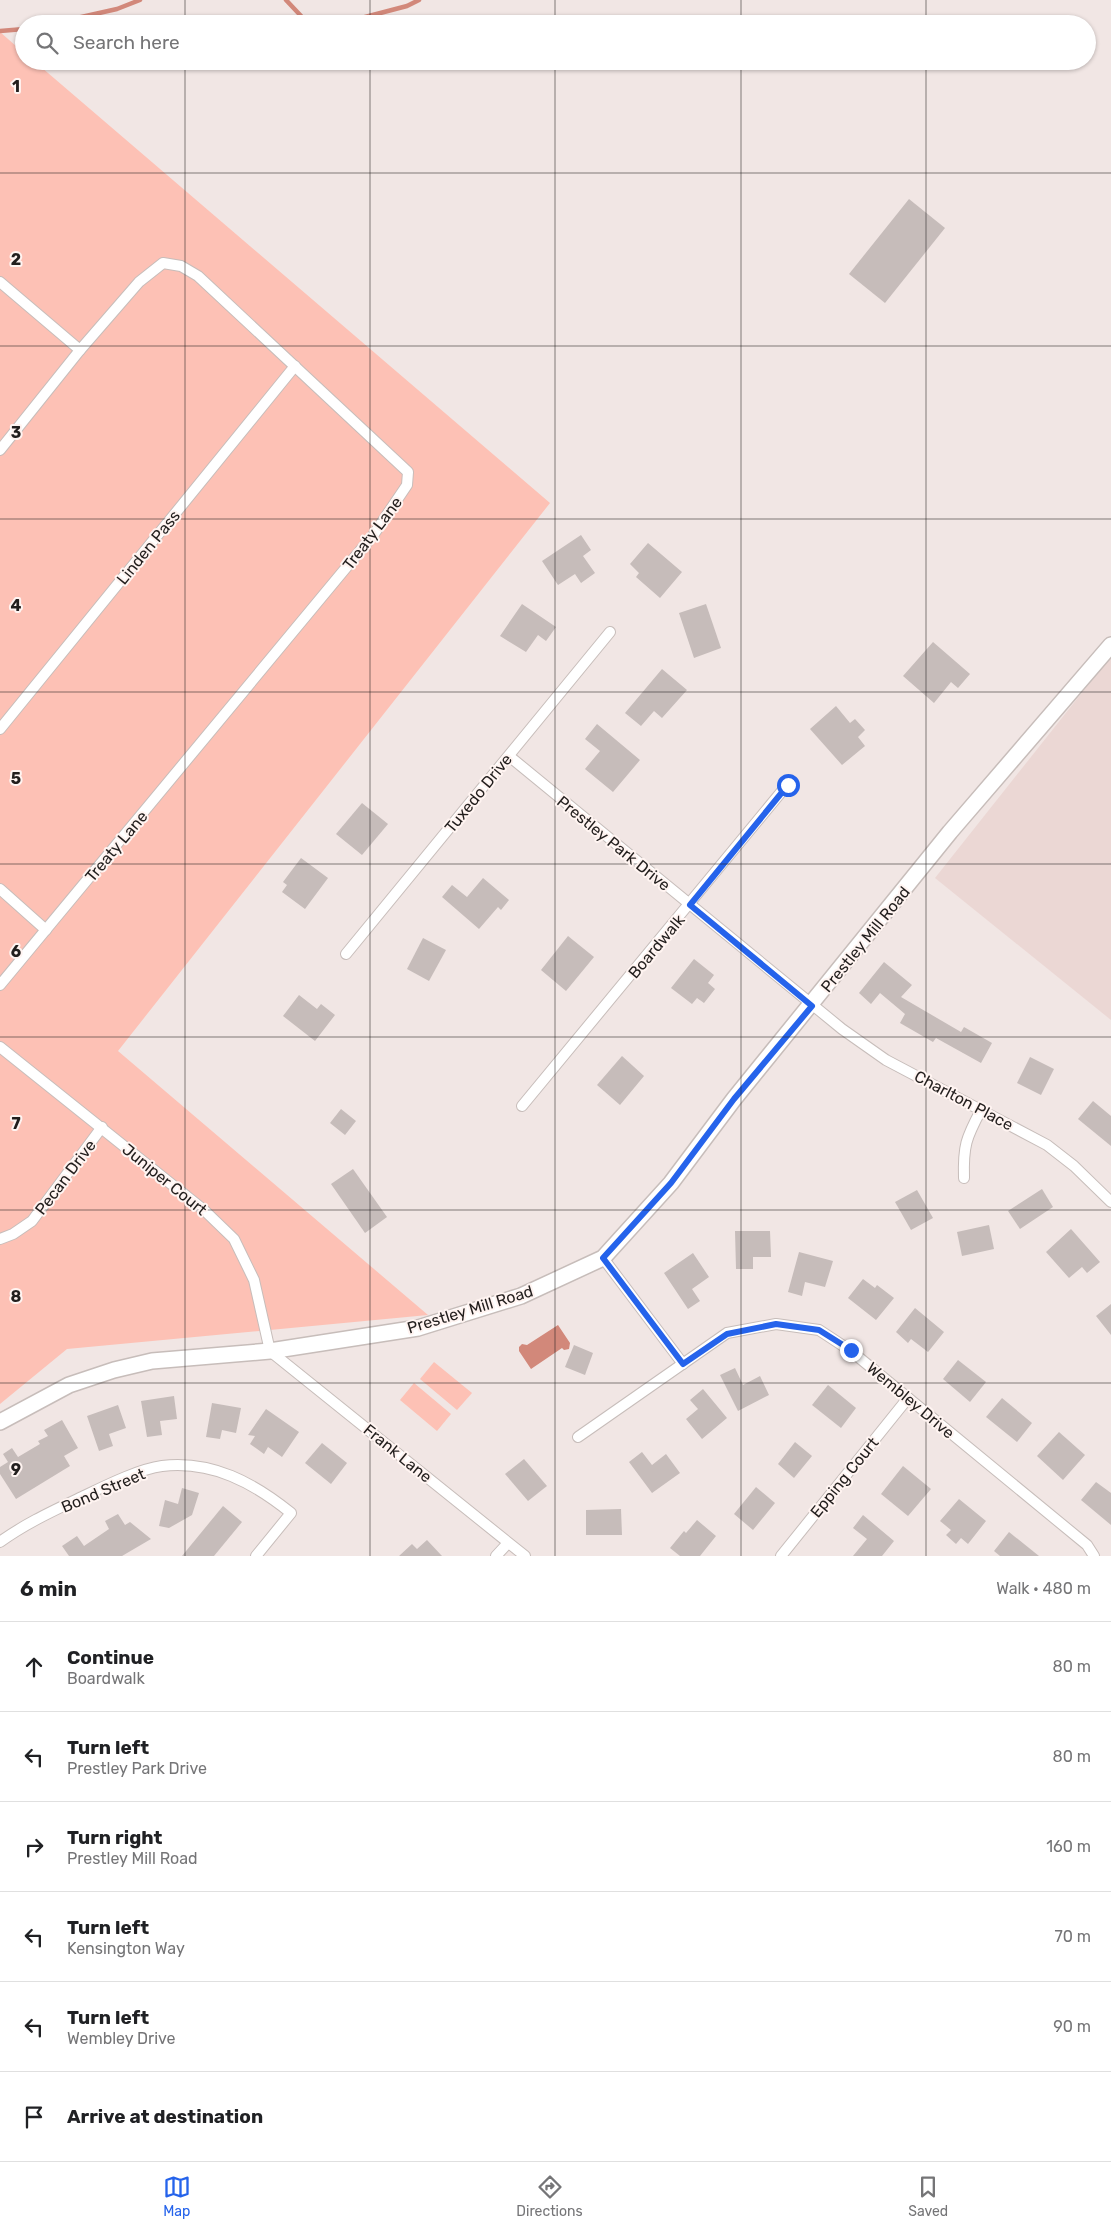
<!DOCTYPE html>
<meta charset="utf-8">
<style>
body{margin:0;font-family:Rubik,sans-serif;background:#f6f6f6;color:#202124}
.stop{position:absolute;width:15px;height:15px;margin:-11px;border:4px solid #2563eb;border-radius:50%;background:#fff}
.stop.end{background:#2563eb;border-color:#fff;box-shadow:0 1px 5px #0008}
.list{margin:0;padding:0;list-style:none}
h2{display:flex;justify-content:space-between;align-items:center;height:65px;margin:0;padding:0 20px;font-size:21px}
h2 small{font-size:16px;font-weight:400;color:#757577}
.list li{display:grid;grid-template-columns:32px 1fr auto;gap:15px;align-items:center;box-sizing:border-box;height:90px;padding:0 20px;border-top:1px solid #e0e0e0}
.list b{display:block;font-size:19px;white-space:nowrap}
.list p{margin:0;font-size:16px;white-space:nowrap;color:#757577}
.list em{font-size:16px;font-style:normal;color:#757577}
.icon{flex:none;width:28px;height:28px;fill:none;stroke:currentColor;stroke-width:2;stroke-linecap:round;stroke-linejoin:round}
.map{position:relative;flex:none;width:1111px;height:1556px;overflow:hidden}
.search{position:absolute;background:#fff;box-shadow:0 1px 4px #0004;left:15px;right:15px;top:15px;height:55px;display:flex;align-items:center;gap:12px;box-sizing:border-box;padding:0 18px;border-radius:28px;color:#757577;font-size:19px}
.sheet{height:605px;background:#fff}
nav{display:flex;justify-content:space-around;align-items:center;box-sizing:border-box;height:70px;border-top:1px solid #e0e0e0;background:#fff;font-size:14px;color:#757577}
nav a{display:grid;justify-items:center;gap:2px}
nav .on{color:#2563eb}
.map>svg:first-child{display:block}
</style>
<div class="map">
<svg width="1111" height="1556" viewBox="0 0 1111 1556">
<rect width="100%" height="100%" fill="#f1e6e4"/>
<polygon fill="#ebd7d4" points="1111,656 1111,1020 935,878"/>
<g fill="#fdc1b5">
<polygon points="0,32 24,53 24,61 34,61 550,503 118,1051 428,1315 67,1349 0,1404"/>
<polygon points="434,1362 472,1393 457,1410 420,1379"/>
<polygon points="414,1383 451,1414 437,1431 400,1400"/>
</g>
<polygon fill="#d2887a" points="558,1325 570,1343 569,1349 564,1350 562,1348 531,1369 519,1351 519,1347 522,1344 527,1345"/>
<g fill="none" stroke-linecap="round" stroke-linejoin="round">
<g stroke="#d2887a" stroke-width="4.5">
<polyline points="286,0 302,17 346,22 407,6 419,0"/>
<polyline points="50,24 117,9 140,0"/>
<polyline points="0,31 24,29"/>
</g>
</g>
<g fill="#c6bcba">
<polygon points="909,199 945,228 885,303 849,274"/>
<polygon points="581,535 591,550 583,556 595,573 581,583 575,574 558,585 542,561"/>
<polygon points="648,543 682,572 660,598 636,577 639,573 630,564"/>
<polygon points="522,604 556,627 546,641 538,635 526,652 500,636"/>
<polygon points="706,604 721,648 694,658 679,613"/>
<polygon points="933,642 970,674 958,688 951,682 934,703 903,676"/>
<polygon points="662,669 687,690 662,718 654,711 641,726 625,713"/>
<polygon points="836,706 850,723 855,719 865,730 858,737 865,746 842,765 810,729"/>
<polygon points="597,724 640,760 613,792 585,769 600,751 585,739"/>
<polygon points="362,803 388,824 362,855 336,834"/>
<polygon points="301,858 328,878 305,909 282,892 287,885 283,882"/>
<polygon points="483,878 509,900 501,910 498,907 479,929 442,897 452,885 467,897"/>
<polygon points="568,936 594,957 566,991 541,970"/>
<polygon points="423,938 446,950 429,981 407,969"/>
<polygon points="694,959 714,975 708,983 715,989 704,1003 697,998 692,1004 671,988"/>
<polygon points="884,962 912,985 901,997 961,1032 964,1027 992,1043 981,1063 936,1038 933,1042 900,1023 905,1014 880,993 871,1004 859,993"/>
<polygon points="299,995 317,1009 321,1004 335,1015 315,1041 283,1016"/>
<polygon points="622,1056 644,1076 620,1105 597,1085"/>
<polygon points="1030,1057 1054,1069 1041,1095 1017,1083"/>
<polygon points="1093,1101 1111,1116 1111,1146 1078,1119"/>
<polygon points="341,1109 356,1121 345,1135 330,1123"/>
<polygon points="353,1169 387,1217 365,1233 331,1184"/>
<polygon points="1042,1189 1053,1207 1020,1229 1008,1211"/>
<polygon points="917,1190 933,1218 911,1230 895,1202"/>
<polygon points="989,1225 994,1249 962,1256 957,1232"/>
<polygon points="1071,1229 1100,1262 1087,1273 1082,1267 1069,1278 1046,1252"/>
<polygon points="735,1231 770,1231 771,1257 753,1257 753,1269 736,1269"/>
<polygon points="799,1252 833,1261 825,1287 805,1282 802,1296 788,1292"/>
<polygon points="693,1253 709,1277 692,1289 700,1301 688,1309 664,1273"/>
<polygon points="863,1279 875,1288 877,1285 894,1298 876,1320 848,1298"/>
<polygon points="1111,1304 1111,1335 1096,1316"/>
<polygon points="915,1308 944,1332 928,1352 911,1339 908,1343 896,1332"/>
<polygon points="574,1345 593,1353 585,1375 565,1367"/>
<polygon points="958,1360 986,1382 970,1402 943,1379"/>
<polygon points="735,1368 743,1385 760,1376 769,1395 738,1411 720,1375"/>
<polygon points="828,1385 856,1408 841,1428 812,1405"/>
<polygon points="703,1389 727,1418 702,1439 686,1419 698,1409 690,1400"/>
<polygon points="174,1396 177,1419 160,1421 162,1435 147,1437 141,1401"/>
<polygon points="1002,1398 1032,1423 1017,1442 986,1417"/>
<polygon points="212,1403 241,1408 236,1433 222,1430 220,1439 206,1437"/>
<polygon points="118,1405 126,1428 109,1434 113,1446 99,1451 87,1416"/>
<polygon points="266,1409 299,1432 282,1457 268,1447 264,1454 250,1444 255,1436 248,1435"/>
<polygon points="62,1420 78,1448 64,1456 70,1466 16,1499 0,1474 0,1467 8,1462 3,1454 12,1448 18,1457 40,1444 38,1441 48,1436 44,1430"/>
<polygon points="1059,1432 1085,1455 1063,1480 1037,1456"/>
<polygon points="795,1442 812,1456 794,1478 778,1464"/>
<polygon points="322,1443 347,1463 331,1484 305,1463"/>
<polygon points="642,1452 652,1465 666,1454 680,1473 652,1493 629,1462"/>
<polygon points="524,1459 547,1486 528,1501 505,1474"/>
<polygon points="903,1466 931,1489 908,1516 881,1494"/>
<polygon points="1096,1482 1111,1493 1111,1525 1081,1500"/>
<polygon points="756,1487 775,1503 753,1530 734,1514"/>
<polygon points="182,1488 199,1493 192,1515 169,1528 159,1526 165,1500 178,1504"/>
<polygon points="959,1499 986,1521 968,1544 961,1538 956,1544 946,1535 951,1530 940,1521"/>
<polygon points="223,1506 242,1522 214,1556 182,1556"/>
<polygon points="621,1509 622,1535 586,1535 586,1510"/>
<polygon points="118,1514 125,1525 130,1522 151,1539 122,1556 69,1556 62,1546 77,1536 84,1546 109,1529 105,1521"/>
<polygon points="863,1515 894,1541 882,1556 853,1556 867,1539 853,1528"/>
<polygon points="697,1520 716,1536 700,1556 680,1556 670,1548 684,1531 686,1533"/>
<polygon points="1009,1532 1039,1556 1000,1556 994,1551"/>
<polygon points="427,1540 442,1556 399,1556 412,1544 417,1549"/>
</g>
<g fill="none" stroke-linecap="round" stroke-linejoin="round">
<g stroke="#c7bdba" stroke-width="12">
<g id="street">
<polyline points="0,282 80,350"/>
<polyline points="0,450 80,350 139,282 163,263 181,266 198,276 408,472 407,485 374,534 0,985"/>
<polyline points="0,729 295,366"/>
<polyline points="509,756 842,1029 886,1060 1047,1145 1074,1166 1111,1202"/>
<polyline points="0,889 46,930"/>
<polyline points="346,954 610,632"/>
<polyline points="0,1047 205,1211 234,1239 254,1280 270,1351 525,1556"/>
<polyline points="522,1106 787,785"/>
<path d="M964,1178C963,1146 966,1138 981,1110"/>
<polyline points="0,1239 13,1234 32,1221 102,1127"/>
<polyline points="603,1258 683,1364"/>
<polyline points="578,1437 727,1333 776,1324 819,1330 851,1351 1087,1545 1094,1556"/>
<path d="M0,1542C26,1523 55,1510 84,1496C105,1486 139,1469 162,1466C212,1460 254,1483 291,1513L256,1556"/>
<polyline points="496,1556 508,1543"/>
<polyline points="781,1556 908,1398"/>
</g>
</g>
<g stroke="#c7bdba" stroke-width="18">
<polyline id="secondary" points="0,1422 69,1385 114,1370 152,1361 270,1351 418,1328 521,1296 603,1258 671,1183 734,1099 950,832 1111,645"/>
</g>
<use href="#street" stroke="#fff" stroke-width="10"/>
<use href="#secondary" stroke="#fff" stroke-width="15"/>
</g>
<g fill="none" stroke-linecap="round" stroke-linejoin="round">
<polyline stroke="#2563eb" stroke-width="6" points="788,785 690,905 812,1006 734,1099 671,1183 603,1258 683,1364 727,1334 776,1324 819,1330 851,1350"/>
</g>
<path fill="none" stroke="#221e1d" stroke-width="1" stroke-opacity="0.55" d="M185,0V24M370,0V24M555,0V24M741,0V24M926,0V24M185,61V1556M370,61V1556M555,61V1556M741,61V1556M926,61V1556M0,173H1111M0,346H1111M0,519H1111M0,692H1111M0,864H1111M0,1037H1111M0,1210H1111M0,1383H1111"/>
<g text-anchor="middle" stroke-width="4" stroke-linejoin="round" paint-order="stroke">
<g font-size="16" fill="#221e1d" stroke="#fff4f1">
<text transform="translate(372 533) rotate(-53)" y="6">Treaty Lane</text>
<text transform="translate(148 547) rotate(-51)" y="6">Linden Pass</text>
<text transform="translate(478 793) rotate(-51)" y="6">Tuxedo Drive</text>
<text transform="translate(614 843) rotate(39)" y="6">Prestley Park Drive</text>
<text transform="translate(116 846) rotate(-50)" y="6">Treaty Lane</text>
<text transform="translate(865 939) rotate(-51)" y="6">Prestley Mill Road</text>
<text transform="translate(656 946) rotate(-50)" y="6">Boardwalk</text>
<text transform="translate(964 1100) rotate(28)" y="6">Charlton Place</text>
<text transform="translate(65 1177) rotate(-53)" y="6">Pecan Drive</text>
<text transform="translate(165 1179) rotate(39)" y="6">Juniper Court</text>
<text transform="translate(470 1309) rotate(-17)" y="6">Prestley Mill Road</text>
<text transform="translate(911 1400) rotate(40)" y="6">Wembley Drive</text>
<text transform="translate(398 1453) rotate(39)" y="6">Frank Lane</text>
<text transform="translate(844 1477) rotate(-51)" y="6">Epping Court</text>
<text transform="translate(103 1490) rotate(-23)" y="6">Bond Street</text>
</g>
</g>
<g font-size="16" text-anchor="middle" font-weight="bold" fill="#221e1d" stroke="#fff4f1" stroke-width="4" stroke-linejoin="round" paint-order="stroke">
<text x="16" y="92">1</text>
<text x="16" y="265">2</text>
<text x="16" y="438">3</text>
<text x="16" y="611">4</text>
<text x="16" y="784">5</text>
<text x="16" y="957">6</text>
<text x="16" y="1129">7</text>
<text x="16" y="1302">8</text>
<text x="16" y="1475">9</text>
</g>
</svg>
<div class="stop" style="left:788px;top:785px"></div>
<div class="stop end" style="left:851px;top:1350px"></div>
<div class="search"><svg class="icon" aria-label="search" viewBox="0 0 24 24"><circle cx="10" cy="10" r="6"/><path d="M15 15l6 6"/></svg>Search here</div>
</div>
<section class="sheet">
<h2>6 min<small>Walk · 480 m</small></h2>
<ul class="list">
<li><svg class="icon" aria-label="ahead" viewBox="0 0 24 24"><path d="M12 20V5M6 11l6-6 6 6"/></svg><div><b>Continue</b><p>Boardwalk</p></div><em>80 m</em></li>
<li><svg class="icon" aria-label="left" viewBox="0 0 24 24"><path d="M17 20v-9H6M10 6l-5 5 5 5"/></svg><div><b>Turn left</b><p>Prestley Park Drive</p></div><em>80 m</em></li>
<li><svg class="icon" aria-label="right" viewBox="0 0 24 24"><path d="M7 20v-9h11M14 6l5 5-5 5"/></svg><div><b>Turn right</b><p>Prestley Mill Road</p></div><em>160 m</em></li>
<li><svg class="icon" aria-label="left" viewBox="0 0 24 24"><path d="M17 20v-9H6M10 6l-5 5 5 5"/></svg><div><b>Turn left</b><p>Kensington Way</p></div><em>70 m</em></li>
<li><svg class="icon" aria-label="left" viewBox="0 0 24 24"><path d="M17 20v-9H6M10 6l-5 5 5 5"/></svg><div><b>Turn left</b><p>Wembley Drive</p></div><em>90 m</em></li>
<li><svg class="icon" aria-label="arrive" viewBox="0 0 24 24"><path d="M6 21V4h12l-3 4 3 4H6"/></svg><div><b>Arrive at destination</b></div></li>
</ul>
</section>
<nav>
<a class="on"><svg class="icon" aria-label="map" viewBox="0 0 24 24"><path d="M3 6l6-2 6 2 6-2v14l-6 2-6-2-6 2zM9 4v14M15 6v14"/></svg>Map</a>
<a><svg class="icon" aria-label="directions" viewBox="0 0 24 24"><path d="M12 3l9 9-9 9-9-9zM9 14v-3h6M13 9l2 2-2 2"/></svg>Directions</a>
<a><svg class="icon" aria-label="saved" viewBox="0 0 24 24"><path d="M7 4h10v16l-5-4-5 4z"/></svg>Saved</a>
</nav>
